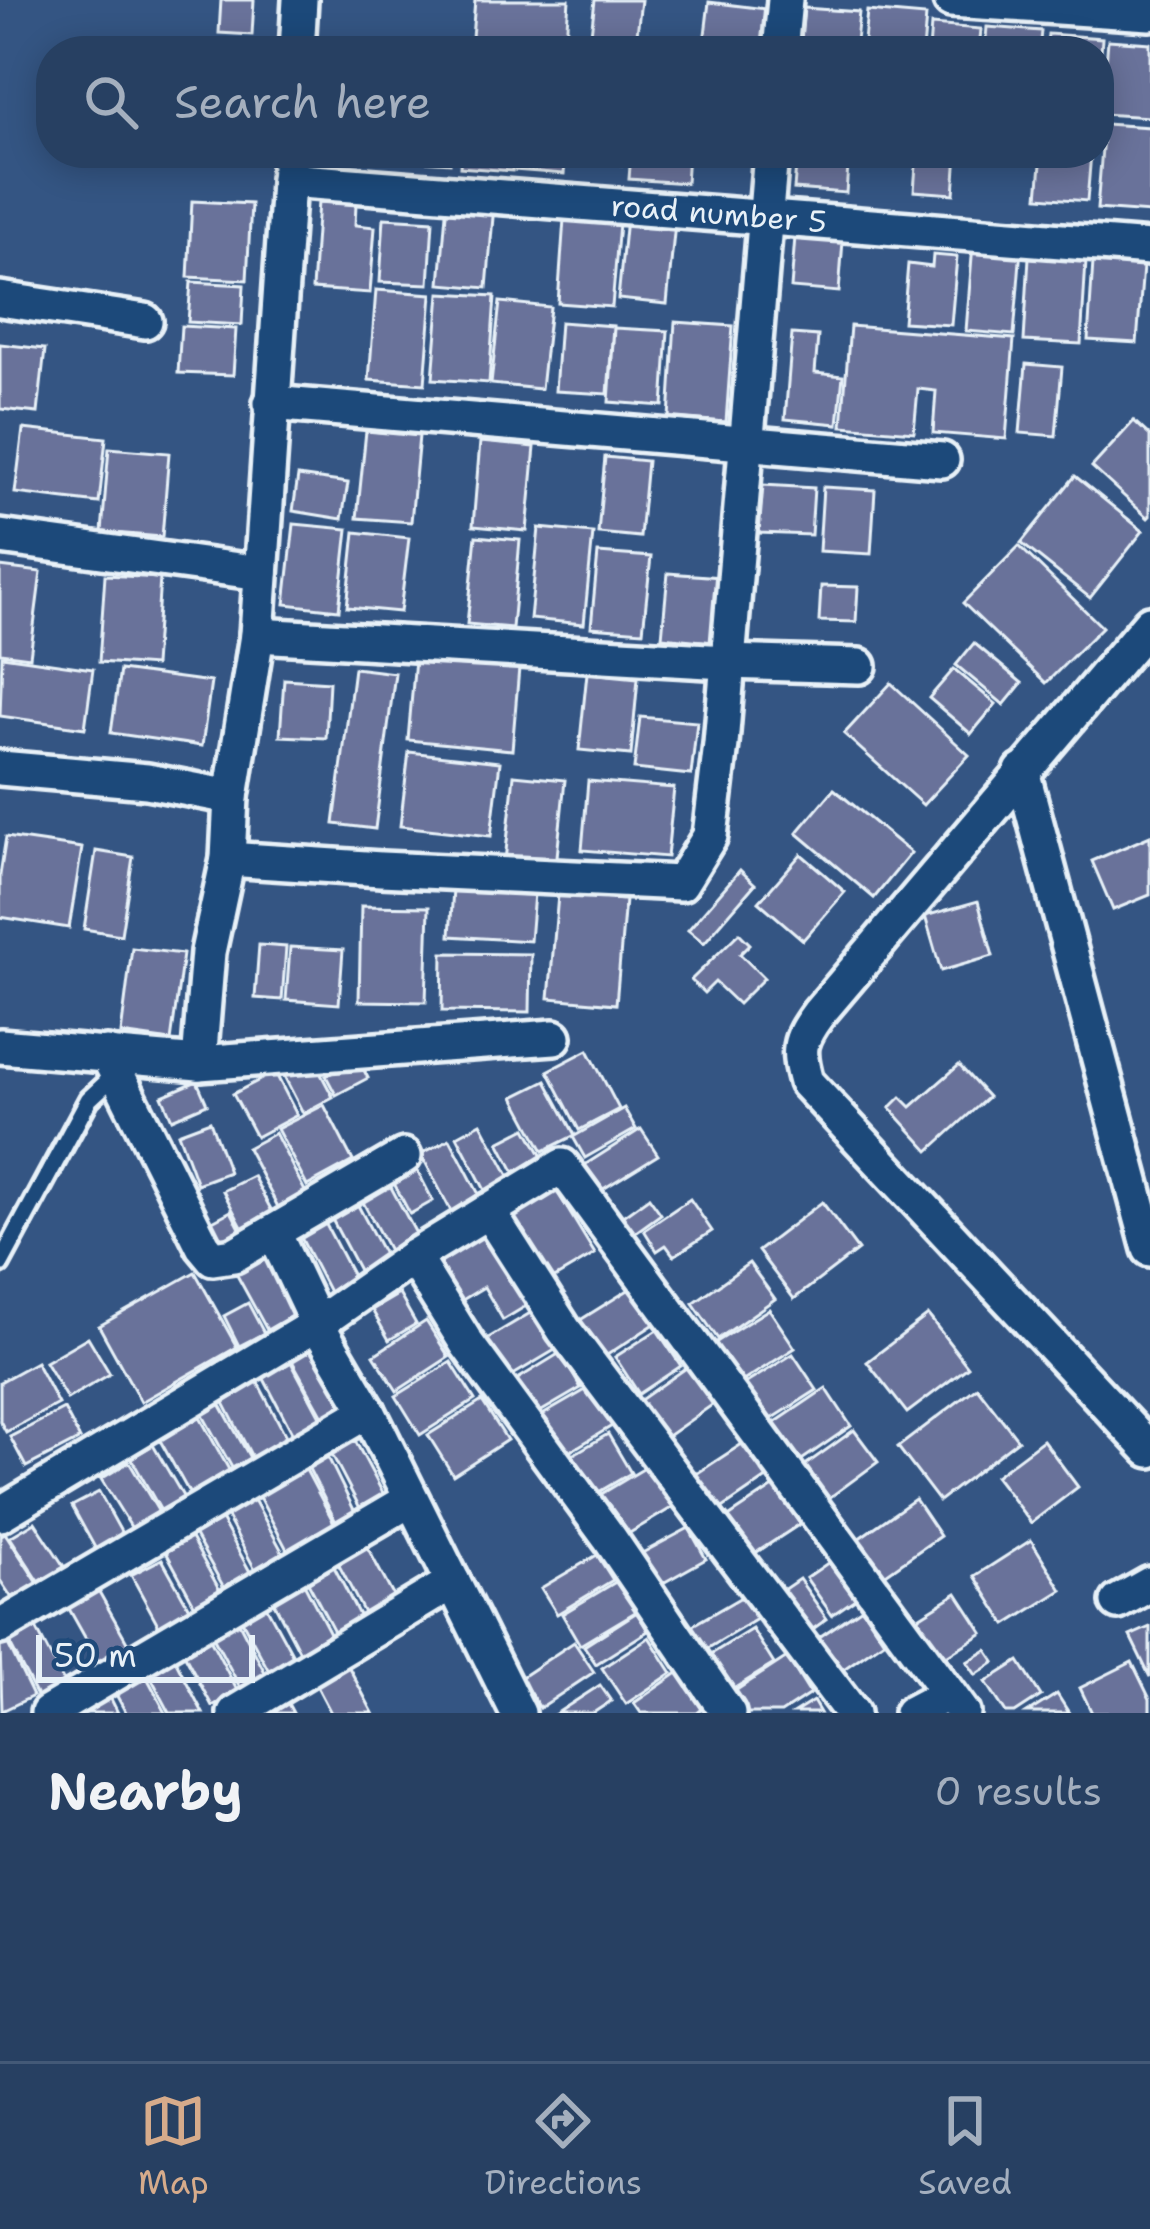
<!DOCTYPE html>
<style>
body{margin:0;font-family:"Shantell Sans",sans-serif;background:#2f4768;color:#f1f3f6}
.scale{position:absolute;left:36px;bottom:30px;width:219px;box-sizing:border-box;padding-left:12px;border:6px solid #e8f1f8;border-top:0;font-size:33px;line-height:42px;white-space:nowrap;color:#e8f1f8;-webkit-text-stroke:9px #1f4a7a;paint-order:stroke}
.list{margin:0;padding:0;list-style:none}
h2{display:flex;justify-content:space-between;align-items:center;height:156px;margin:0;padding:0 48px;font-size:51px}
h2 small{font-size:39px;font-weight:400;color:#a4afbe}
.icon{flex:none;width:66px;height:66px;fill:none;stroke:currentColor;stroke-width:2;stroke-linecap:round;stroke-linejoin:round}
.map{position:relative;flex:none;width:1150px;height:1713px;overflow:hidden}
.search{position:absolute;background:#274062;box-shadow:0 6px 30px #0003;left:36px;right:36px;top:36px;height:132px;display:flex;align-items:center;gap:30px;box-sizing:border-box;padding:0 42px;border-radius:48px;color:#a4afbe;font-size:45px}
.sheet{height:348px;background:#274062}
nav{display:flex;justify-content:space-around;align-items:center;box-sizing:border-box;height:168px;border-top:3px solid #435977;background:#274062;font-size:33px;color:#a4afbe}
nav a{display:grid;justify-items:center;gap:6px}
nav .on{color:#d6ab8b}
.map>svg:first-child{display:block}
</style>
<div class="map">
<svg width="1150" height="1713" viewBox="0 0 1150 1713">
<rect width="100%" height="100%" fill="#345583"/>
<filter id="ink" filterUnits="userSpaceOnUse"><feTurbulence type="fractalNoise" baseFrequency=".00833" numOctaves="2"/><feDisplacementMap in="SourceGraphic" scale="24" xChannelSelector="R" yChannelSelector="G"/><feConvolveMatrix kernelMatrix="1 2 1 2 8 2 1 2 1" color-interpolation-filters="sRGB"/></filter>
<g filter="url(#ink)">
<g fill="#69729a" stroke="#e8f1f8" stroke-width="3">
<polygon points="221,0 254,0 252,35 219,33"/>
<polygon points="475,0 569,0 565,51 471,51"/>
<polygon points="595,0 641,0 635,51 589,51"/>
<polygon points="709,2 766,9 761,51 703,51"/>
<polygon points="804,8 859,12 855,51 800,51"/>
<polygon points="867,11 926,16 923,51 863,51"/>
<polygon points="931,25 981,29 979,51 929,51"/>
<polygon points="987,27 1041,31 1039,51 985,51"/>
<polygon points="1048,34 1102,38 1099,80 1099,51 1046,51"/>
<polygon points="1108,40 1150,43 1150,117 1102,114"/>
<polygon points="1104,124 1150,127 1150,213 1097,209"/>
<polygon points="392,153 450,153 450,163 392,159"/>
<polygon points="461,153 513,153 512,171 460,167"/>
<polygon points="516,153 566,153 564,174 515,170"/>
<polygon points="580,153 626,153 625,165 579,162"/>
<polygon points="631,153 688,153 686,183 629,179"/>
<polygon points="797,153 849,153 846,193 794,189"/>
<polygon points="917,153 957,153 954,194 914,191"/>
<polygon points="1042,153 1091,153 1087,201 1038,197"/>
<polygon points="192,201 251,204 247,280 188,277"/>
<polygon points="447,201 494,205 487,288 440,284"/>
<polygon points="318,202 356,204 355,225 375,227 370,293 312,289"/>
<polygon points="384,218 433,221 429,284 380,282"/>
<polygon points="626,218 675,223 667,304 618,299"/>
<polygon points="564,219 619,223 612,307 558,303"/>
<polygon points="796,224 844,228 839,292 791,288"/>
<polygon points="973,244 1021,248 1014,335 966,331"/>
<polygon points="933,255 957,257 951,325 903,322 908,264 932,267"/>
<polygon points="1029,257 1086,261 1081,344 1024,341"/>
<polygon points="1093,262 1143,266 1137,343 1088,340"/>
<polygon points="191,282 244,285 242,325 188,322"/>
<polygon points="376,290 432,294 425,384 369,380"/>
<polygon points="440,293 495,296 489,383 433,379"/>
<polygon points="500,302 550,307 541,389 491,384"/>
<polygon points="560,322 613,326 608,394 555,391"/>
<polygon points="675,322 733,326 726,422 669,418"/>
<polygon points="181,326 236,329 233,375 178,373"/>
<polygon points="850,326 1014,339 1006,439 933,433 936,391 918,389 914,432 842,426"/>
<polygon points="614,328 668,331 663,406 609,402"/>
<polygon points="792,334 818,336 815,373 843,376 838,424 785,419"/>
<polygon points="0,344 45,349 38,413 0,409"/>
<polygon points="1026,364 1062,367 1056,436 1020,433"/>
<polygon points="1134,421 1150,436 1150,516 1148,518 1092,467"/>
<polygon points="23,429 106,438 99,503 15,493"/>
<polygon points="366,431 419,436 411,522 357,518"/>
<polygon points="480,442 535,447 527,531 473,526"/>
<polygon points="109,448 169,453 162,537 102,532"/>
<polygon points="605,457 647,461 640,537 598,533"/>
<polygon points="298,476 348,483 342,519 293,511"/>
<polygon points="1075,476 1143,531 1090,598 1021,543"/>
<polygon points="763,485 814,488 811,535 759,533"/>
<polygon points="823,487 875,490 871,554 819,551"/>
<polygon points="294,524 348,529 339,610 285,604"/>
<polygon points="539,528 593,533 584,624 530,619"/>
<polygon points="355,532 409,538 400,612 347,607"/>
<polygon points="476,536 520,540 512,628 467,624"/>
<polygon points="1019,546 1102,627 1046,683 963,603"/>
<polygon points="598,553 651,557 643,631 591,627"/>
<polygon points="0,567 41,572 30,657 0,653"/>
<polygon points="668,573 720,577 713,642 662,637"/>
<polygon points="105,575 160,578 154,666 99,662"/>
<polygon points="821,586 858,587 856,622 819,621"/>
<polygon points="974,643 1022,683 1004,705 956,665"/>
<polygon points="2,656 93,669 85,728 0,716"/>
<polygon points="415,659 519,668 512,750 408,740"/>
<polygon points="354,668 395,673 375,829 334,824"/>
<polygon points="954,669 996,704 971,734 929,698"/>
<polygon points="120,670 211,682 202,746 111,733"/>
<polygon points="587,673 638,678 631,755 579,750"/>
<polygon points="284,679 329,682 326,738 280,736"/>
<polygon points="891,683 969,755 923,805 844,734"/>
<polygon points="640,717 697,722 691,775 634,769"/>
<polygon points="409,752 500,762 491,836 400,826"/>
<polygon points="514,775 565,780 556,866 505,861"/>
<polygon points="588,781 674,788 667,857 582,850"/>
<polygon points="834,789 911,853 874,898 797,833"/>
<polygon points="1150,836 1150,895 1113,910 1092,861"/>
<polygon points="6,837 82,848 69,928 0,917 0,875"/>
<polygon points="96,851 133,857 121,935 84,929"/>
<polygon points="801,854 845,892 803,940 759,902"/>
<polygon points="740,870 755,884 704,943 688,930"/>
<polygon points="453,888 534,893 530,941 450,936"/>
<polygon points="558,895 625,900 616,1004 549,998"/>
<polygon points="978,901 993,956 941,971 925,916"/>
<polygon points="361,906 429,907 426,1002 359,1001"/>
<polygon points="739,933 750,944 740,954 764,978 738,1004 715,982 704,993 691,980"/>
<polygon points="259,945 286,947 282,1000 255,998"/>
<polygon points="290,947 343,950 339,1004 286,1000"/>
<polygon points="132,948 183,954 171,1041 121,1034"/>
<polygon points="443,953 531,954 530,1012 442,1011"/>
<polygon points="588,1050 619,1109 579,1130 548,1071"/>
<polygon points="312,1057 333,1097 303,1113 282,1072"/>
<polygon points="358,1059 368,1078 336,1095 326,1076"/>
<polygon points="959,1065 988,1097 929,1151 890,1108 901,1097 911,1107"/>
<polygon points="275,1072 297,1115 256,1137 233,1094"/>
<polygon points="197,1081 207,1104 172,1119 162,1096"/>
<polygon points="546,1081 575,1135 543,1151 514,1097"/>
<polygon points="324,1105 353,1161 307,1186 277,1129"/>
<polygon points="624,1108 636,1129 585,1158 573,1137"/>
<polygon points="210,1121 229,1172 197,1184 178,1133"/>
<polygon points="481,1123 513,1183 488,1196 457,1136"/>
<polygon points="526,1128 545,1162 517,1177 499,1142"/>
<polygon points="641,1129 658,1155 600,1191 583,1166"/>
<polygon points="275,1133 306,1193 278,1207 247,1148"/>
<polygon points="450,1139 482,1200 453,1215 421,1154"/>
<polygon points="413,1162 433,1201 410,1214 389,1174"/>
<polygon points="253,1176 274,1215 244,1231 223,1191"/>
<polygon points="386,1178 420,1241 392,1256 358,1193"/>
<polygon points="556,1190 595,1254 546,1283 507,1219"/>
<polygon points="353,1196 387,1260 361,1274 327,1210"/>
<polygon points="649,1197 661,1214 629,1237 617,1220"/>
<polygon points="690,1199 712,1231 674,1256 666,1245 657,1251 644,1230"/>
<polygon points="822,1202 858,1250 794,1299 758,1251"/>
<polygon points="231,1211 243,1234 217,1247 205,1225"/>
<polygon points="323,1219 354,1278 329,1292 298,1232"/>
<polygon points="483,1223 531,1303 503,1320 484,1287 449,1308 421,1260"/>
<polygon points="264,1251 298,1312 267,1330 233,1268"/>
<polygon points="749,1263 775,1299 718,1339 693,1303"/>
<polygon points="195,1272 237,1347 141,1402 99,1326"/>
<polygon points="633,1287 656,1323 601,1359 577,1322"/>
<polygon points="399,1294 416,1324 389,1340 372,1310"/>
<polygon points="248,1303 264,1333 239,1346 224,1316"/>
<polygon points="537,1309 560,1347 503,1381 480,1343"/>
<polygon points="769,1309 795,1348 740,1383 715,1343"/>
<polygon points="928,1315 968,1367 907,1413 867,1362"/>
<polygon points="426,1321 449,1357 397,1391 374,1355"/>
<polygon points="657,1330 681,1366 639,1394 615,1357"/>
<polygon points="88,1337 110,1374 67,1399 45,1362"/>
<polygon points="316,1345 350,1404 324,1418 291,1359"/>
<polygon points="560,1353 581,1388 528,1419 508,1385"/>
<polygon points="793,1354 817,1390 764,1424 740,1387"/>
<polygon points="36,1362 58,1404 6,1432 0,1421 0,1382"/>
<polygon points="291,1362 323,1422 294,1436 263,1377"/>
<polygon points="451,1362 475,1400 420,1435 396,1396"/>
<polygon points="689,1366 715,1403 665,1438 639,1401"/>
<polygon points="257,1381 289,1442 254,1461 222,1399"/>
<polygon points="977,1387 1018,1440 939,1501 898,1447"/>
<polygon points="589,1388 612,1426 556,1460 532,1421"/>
<polygon points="826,1388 851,1426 793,1466 767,1428"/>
<polygon points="482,1401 507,1440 453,1475 428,1435"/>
<polygon points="219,1402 253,1463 235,1473 201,1412"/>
<polygon points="64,1409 80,1439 26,1467 10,1437"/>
<polygon points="197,1412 232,1475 192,1498 157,1435"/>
<polygon points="854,1430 878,1462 825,1501 801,1468"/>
<polygon points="351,1433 385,1497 361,1510 327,1445"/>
<polygon points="608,1434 631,1473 585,1500 562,1461"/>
<polygon points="1043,1440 1078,1487 1031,1523 995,1476"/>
<polygon points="745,1442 768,1477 714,1514 690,1478"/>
<polygon points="153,1445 184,1498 161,1511 131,1458"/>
<polygon points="327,1455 358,1518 339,1528 307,1465"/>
<polygon points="129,1462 163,1519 136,1535 101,1479"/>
<polygon points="648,1466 673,1507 623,1537 598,1496"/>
<polygon points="305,1468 340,1534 292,1559 257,1493"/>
<polygon points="775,1486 800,1524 748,1558 724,1520"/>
<polygon points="99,1492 126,1541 99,1555 72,1506"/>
<polygon points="253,1498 287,1560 258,1575 225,1513"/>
<polygon points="915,1499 940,1536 883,1576 858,1539"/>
<polygon points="221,1519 254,1579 227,1593 194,1534"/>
<polygon points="35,1522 65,1568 40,1583 10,1537"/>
<polygon points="689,1528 706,1559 647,1592 629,1560"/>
<polygon points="5,1533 41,1588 16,1604 0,1580 0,1536"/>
<polygon points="191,1538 223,1596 198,1611 166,1552"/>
<polygon points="1031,1540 1062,1590 1006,1625 975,1576"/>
<polygon points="364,1541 395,1599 365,1615 334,1556"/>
<polygon points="597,1555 613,1580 557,1614 541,1588"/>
<polygon points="162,1559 192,1613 161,1630 131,1575"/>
<polygon points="330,1559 363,1623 337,1637 303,1573"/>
<polygon points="832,1560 858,1597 832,1615 806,1578"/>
<polygon points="300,1576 332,1637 301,1654 269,1593"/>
<polygon points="799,1579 827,1619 806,1634 777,1594"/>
<polygon points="619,1580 637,1611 580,1645 562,1614"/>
<polygon points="98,1590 130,1647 100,1664 68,1607"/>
<polygon points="957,1593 983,1633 940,1660 914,1620"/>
<polygon points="743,1596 757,1619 700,1653 686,1629"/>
<polygon points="264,1602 296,1661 271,1675 239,1615"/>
<polygon points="862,1608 884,1641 835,1675 812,1642"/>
<polygon points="637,1612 648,1631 596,1664 584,1646"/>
<polygon points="235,1615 267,1676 241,1689 209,1629"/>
<polygon points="1150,1627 1150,1677 1130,1636"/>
<polygon points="36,1628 67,1688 40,1702 9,1642"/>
<polygon points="752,1629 774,1664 725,1694 703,1659"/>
<polygon points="206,1631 238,1692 212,1706 180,1646"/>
<polygon points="649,1637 672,1673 626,1704 602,1668"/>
<polygon points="7,1642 33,1696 2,1711 0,1645"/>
<polygon points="574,1642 594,1672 540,1708 520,1678"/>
<polygon points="987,1650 995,1662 976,1675 967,1662"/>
<polygon points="172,1654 203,1713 170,1713 146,1668"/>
<polygon points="787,1657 810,1694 781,1713 741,1713 729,1695"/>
<polygon points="344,1658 373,1713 331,1713 311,1675"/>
<polygon points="1019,1661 1041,1696 1015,1713 1006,1713 986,1682"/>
<polygon points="1132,1662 1150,1699 1150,1713 1092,1713 1080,1688"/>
<polygon points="142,1668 166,1713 126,1713 111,1685"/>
<polygon points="679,1672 704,1708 697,1713 641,1713 634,1703"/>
<polygon points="600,1685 611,1701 593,1713 557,1713"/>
<polygon points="107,1691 118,1713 84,1713 80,1705"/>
<polygon points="1057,1694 1069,1713 1027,1713"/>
<polygon points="285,1698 293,1713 257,1713"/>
<polygon points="813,1701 820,1713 794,1713"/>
</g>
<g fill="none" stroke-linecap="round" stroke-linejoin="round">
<g stroke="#e8f1f8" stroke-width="26">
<polyline id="lane" points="0,1264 89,1099 117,1073"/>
</g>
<g stroke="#e8f1f8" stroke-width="42">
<g id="street">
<polyline points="951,0 1150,13"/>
<polyline points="297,51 300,0"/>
<polyline points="780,51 785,0"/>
<path id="s1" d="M288,180L1150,248"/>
<polyline points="0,299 145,321"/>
<polyline points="271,403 942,460"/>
<polyline points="0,537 261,573"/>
<path d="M1150,623L818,1014C798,1041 797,1050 806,1082L1150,1450"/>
<polyline points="257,635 726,662 859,666"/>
<polyline points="0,768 147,781 231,797"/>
<polyline points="1022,771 1150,1249"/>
<polyline points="228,859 381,869 681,883 710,836 721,744 771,153"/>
<polyline points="0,1046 199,1063 554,1037"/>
<polyline points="107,1054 203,1246 213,1258 234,1255 404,1156"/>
<polyline points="199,1063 208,952 228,859 231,797 257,635 290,153"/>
<polyline points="488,1211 564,1330 852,1713"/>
<polyline points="274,1233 317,1324 368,1411 518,1713"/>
<polyline points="413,1257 467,1344 610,1539 728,1713"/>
<polyline points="0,1514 317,1324 413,1257 562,1166 963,1713"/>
<polyline points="1118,1602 1150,1584"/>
<polyline points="0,1627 368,1411"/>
<polyline points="48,1713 410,1500"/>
<polyline points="235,1713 453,1582"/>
<polyline points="911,1713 947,1694"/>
</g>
</g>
<use href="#lane" stroke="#1f4a7a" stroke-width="16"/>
<use href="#street" stroke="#1f4a7a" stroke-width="33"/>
</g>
</g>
<g text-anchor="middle" stroke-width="9" stroke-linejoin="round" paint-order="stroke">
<g font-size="30" fill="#e8f1f8" stroke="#1f4a7a">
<text dy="10" stroke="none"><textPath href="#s1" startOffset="432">road number 5</textPath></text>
</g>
</g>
</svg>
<div class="scale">50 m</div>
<div class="search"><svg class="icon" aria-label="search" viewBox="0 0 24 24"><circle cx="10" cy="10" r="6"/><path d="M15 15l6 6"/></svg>Search here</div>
</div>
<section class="sheet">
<h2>Nearby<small>0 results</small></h2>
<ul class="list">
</ul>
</section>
<nav>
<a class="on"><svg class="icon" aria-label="map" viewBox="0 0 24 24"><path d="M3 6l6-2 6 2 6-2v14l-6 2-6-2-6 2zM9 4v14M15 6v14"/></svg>Map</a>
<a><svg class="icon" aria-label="directions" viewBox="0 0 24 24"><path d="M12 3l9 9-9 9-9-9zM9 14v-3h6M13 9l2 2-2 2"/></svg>Directions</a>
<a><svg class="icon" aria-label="saved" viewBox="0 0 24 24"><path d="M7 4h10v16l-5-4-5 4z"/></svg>Saved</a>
</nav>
